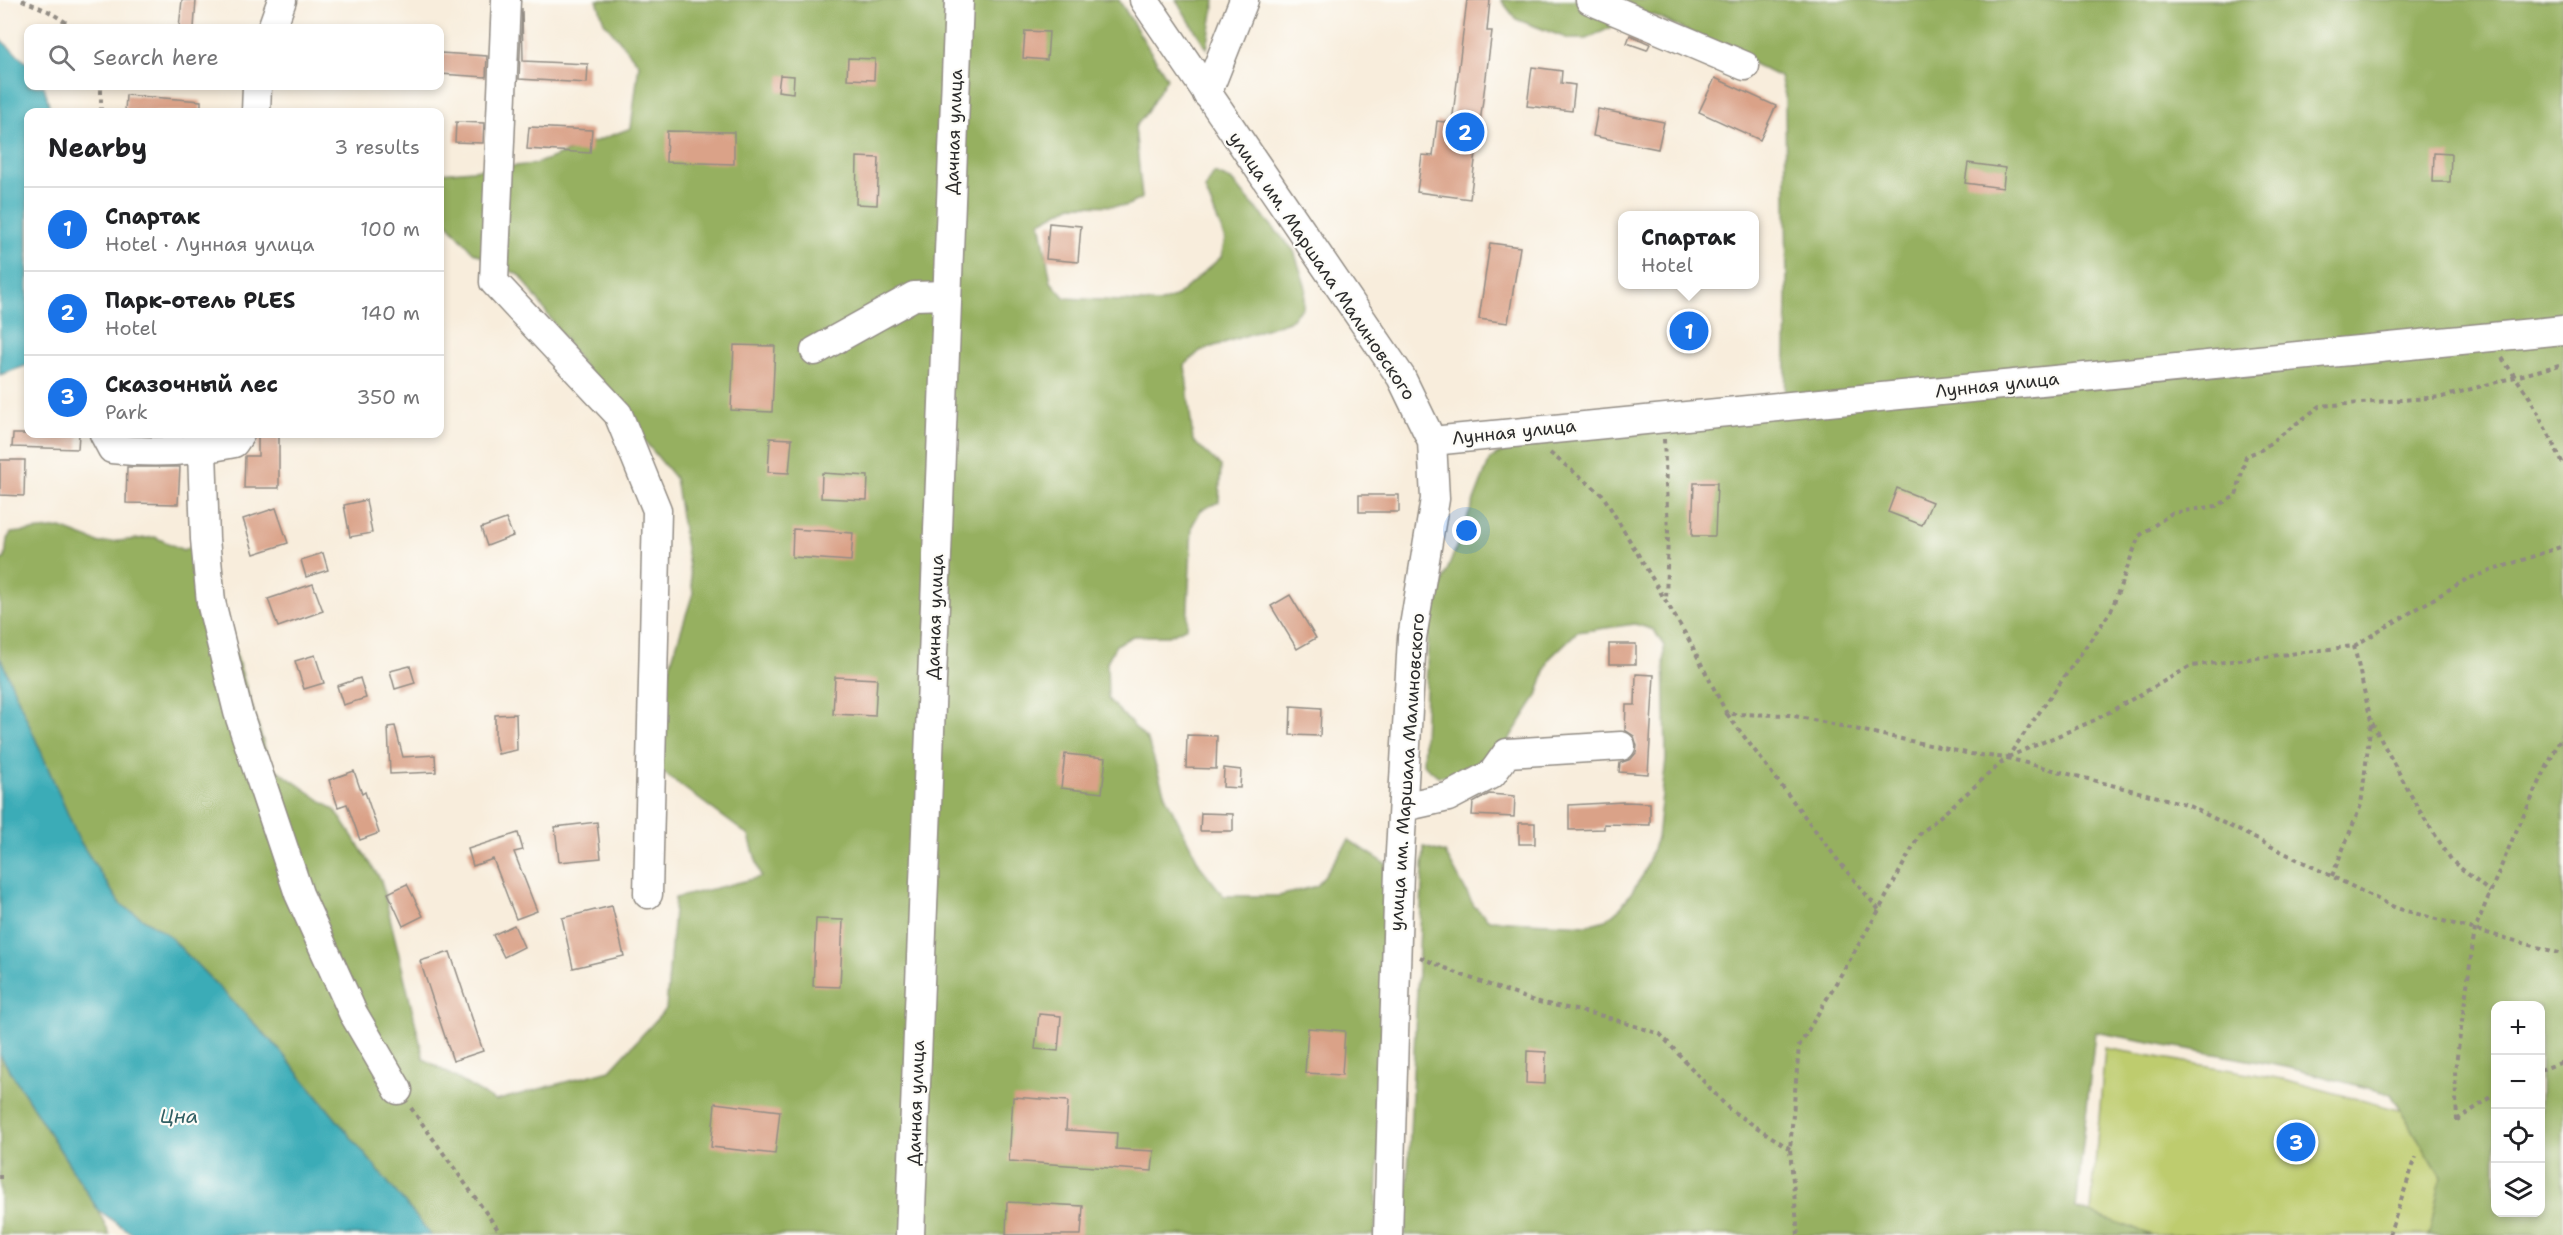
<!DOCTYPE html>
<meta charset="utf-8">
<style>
body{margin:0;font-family:"Shantell Sans",sans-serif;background:#f6f6f6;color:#202124}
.controls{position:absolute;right:18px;bottom:18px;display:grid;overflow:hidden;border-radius:12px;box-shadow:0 3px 9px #0003}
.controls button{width:54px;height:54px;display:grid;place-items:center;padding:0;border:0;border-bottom:2px solid #e0e0e0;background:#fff;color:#202124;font:30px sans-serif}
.you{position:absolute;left:1467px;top:531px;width:21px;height:21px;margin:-15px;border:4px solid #fff;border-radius:50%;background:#1a73e8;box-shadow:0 0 0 9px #1a73e833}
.badge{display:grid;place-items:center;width:39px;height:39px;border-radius:50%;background:#1a73e8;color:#fff;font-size:20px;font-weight:700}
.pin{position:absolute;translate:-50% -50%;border:3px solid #fff;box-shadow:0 2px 6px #0006}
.popup{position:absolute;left:1618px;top:211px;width:141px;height:78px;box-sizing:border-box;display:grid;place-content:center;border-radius:12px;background:#fff;filter:drop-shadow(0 2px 4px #0005);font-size:20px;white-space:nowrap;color:#757577}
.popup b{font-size:22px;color:#202124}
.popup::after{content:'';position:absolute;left:50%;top:100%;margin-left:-12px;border:12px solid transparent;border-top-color:#fff}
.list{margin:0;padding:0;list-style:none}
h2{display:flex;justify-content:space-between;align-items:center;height:78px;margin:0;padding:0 24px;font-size:26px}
h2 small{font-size:20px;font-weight:400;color:#757577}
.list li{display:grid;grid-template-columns:39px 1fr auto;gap:18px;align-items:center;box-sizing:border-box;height:84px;padding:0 24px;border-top:2px solid #e0e0e0}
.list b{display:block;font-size:22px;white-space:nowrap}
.list p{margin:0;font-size:20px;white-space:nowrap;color:#757577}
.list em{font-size:20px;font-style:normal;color:#757577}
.icon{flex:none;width:33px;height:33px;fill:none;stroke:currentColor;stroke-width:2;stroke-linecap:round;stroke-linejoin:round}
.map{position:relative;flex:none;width:2563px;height:1235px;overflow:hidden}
.search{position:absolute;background:#fff;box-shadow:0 3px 9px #0003;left:24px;top:24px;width:420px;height:66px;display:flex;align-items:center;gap:15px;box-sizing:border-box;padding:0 21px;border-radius:12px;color:#757577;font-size:22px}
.panel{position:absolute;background:#fff;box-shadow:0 3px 9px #0003;left:24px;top:108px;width:420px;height:330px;border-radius:12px}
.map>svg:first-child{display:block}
</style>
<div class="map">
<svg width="2563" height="1235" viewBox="0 0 2563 1235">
<rect width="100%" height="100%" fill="#fdfcf7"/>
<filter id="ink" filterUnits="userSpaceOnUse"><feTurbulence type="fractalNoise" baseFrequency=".0167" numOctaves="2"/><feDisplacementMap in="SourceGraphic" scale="12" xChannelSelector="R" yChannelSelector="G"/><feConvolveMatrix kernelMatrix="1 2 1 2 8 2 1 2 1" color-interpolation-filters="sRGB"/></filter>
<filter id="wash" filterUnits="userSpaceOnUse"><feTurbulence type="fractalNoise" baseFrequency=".008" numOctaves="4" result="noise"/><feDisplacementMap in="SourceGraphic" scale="24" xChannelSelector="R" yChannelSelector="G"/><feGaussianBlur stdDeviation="1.35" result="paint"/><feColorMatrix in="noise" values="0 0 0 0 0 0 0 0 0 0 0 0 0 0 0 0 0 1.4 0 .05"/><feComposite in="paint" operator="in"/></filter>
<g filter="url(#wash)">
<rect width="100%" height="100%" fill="#f8eddc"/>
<polygon fill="#becc6e" stroke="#747c4c" stroke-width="1.5" points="2105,1048 2283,1079 2495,1136 2496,1212 2540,1212 2563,1235 2089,1235"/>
<g fill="#96b061" stroke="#606e46" stroke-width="1.5" fill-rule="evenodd">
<polygon points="597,0 1119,0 1167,78 1147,112 1135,127 1142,198 1126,206 1072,205 1040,222 1051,282 1065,298 1159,303 1177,296 1221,257 1225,239 1205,189 1214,173 1231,180 1294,251 1306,288 1303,307 1289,321 1200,351 1185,365 1193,441 1221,466 1219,502 1201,510 1192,526 1187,627 1169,636 1133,636 1116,645 1107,662 1108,699 1148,741 1165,795 1201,867 1224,896 1279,896 1317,886 1349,840 1394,869 1375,1235 431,1235 277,1047 167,934 120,904 79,840 0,657 0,561 5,558 7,539 11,533 61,528 100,543 155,537 183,550 197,543 210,569 270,765 336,811 381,880 424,1059 495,1101 610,1070 666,1009 675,898 761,877 749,836 657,768 668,672 693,593 675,478 584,367 521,276 473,252 440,215 441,173 535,164 631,128 639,64 604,22"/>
<polygon points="1176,0 1215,0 1207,49"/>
<path d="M1501,0H2563V1235H2429L2441,1177L2391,1094L2286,1067L2095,1032L2076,1208L2152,1235H1405L1424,847L1445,853L1474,906L1489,920L1587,925L1606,920L1622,906L1643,875L1657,838L1666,759L1664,646L1654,630L1635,624L1577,632L1549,659L1537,696L1506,744L1457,776H1438L1423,764L1429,618L1490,459L1528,436L1785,410L1787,297L1785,95L1780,77L1654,15H1636L1587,39H1569L1516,19ZM2496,1006H2540V1212H2496Z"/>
<polygon points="0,1055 98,1210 110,1235 0,1235"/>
</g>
<g fill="#3bacb7" stroke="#336c71" stroke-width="1.5">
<polygon points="0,39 28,64 28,86 44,86 51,112 28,112 28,365 0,375"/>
<polygon points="0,657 79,840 120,904 167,934 277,1047 431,1235 134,1235 98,1210 0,1055"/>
</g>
<g id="blocks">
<g fill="#daa288">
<polygon points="182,0 196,0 194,28 179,28"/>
<polygon points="1467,0 1490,0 1487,31 1492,31 1470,199 1417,192 1422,155 1433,156 1437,121 1452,123"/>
<polygon points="522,8 523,61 588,64 587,83 519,79"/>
<polygon points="1025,31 1049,32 1047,60 1023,58"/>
<polygon points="1630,35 1650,44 1647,50 1627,43"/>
<polygon points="440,53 487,56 486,77 440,74"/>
<polygon points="848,58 875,59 874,80 847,79"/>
<polygon points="1532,67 1562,71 1561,83 1575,85 1572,111 1527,106"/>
<polygon points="780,75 794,76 793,93 778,91"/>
<polygon points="1715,78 1776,106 1760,140 1699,112"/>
<polygon points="126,95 201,101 201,112 125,112"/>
<polygon points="1598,109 1664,122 1658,149 1593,136"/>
<polygon points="456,122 484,123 483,143 455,142"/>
<polygon points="529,127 592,130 590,153 527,149"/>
<polygon points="667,131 734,132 734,164 666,162"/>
<polygon points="2434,153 2451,154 2450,182 2433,182"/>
<polygon points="857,157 879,158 877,205 856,204"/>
<polygon points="1968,163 2005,168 2003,188 1965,183"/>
<polygon points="1049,223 1081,226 1078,262 1046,259"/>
<polygon points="1490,243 1520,247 1508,323 1479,319"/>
<polygon points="734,345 775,346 772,412 731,410"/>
<polygon points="13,434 79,434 78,449 12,447"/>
<polygon points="258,434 279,434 279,488 244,488 245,456 258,456"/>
<polygon points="770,438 792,439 789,473 768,472"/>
<polygon points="0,460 25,460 24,496 0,495"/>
<polygon points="127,467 180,467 178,504 126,503"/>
<polygon points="822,473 868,476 867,500 821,498"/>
<polygon points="1694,483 1717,483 1715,536 1692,536"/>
<polygon points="1897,488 1932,502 1922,525 1888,512"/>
<rect x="1359" y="495" width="40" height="17"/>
<polygon points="366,500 372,533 350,537 344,505"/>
<polygon points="276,508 288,543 254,554 243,519"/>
<polygon points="506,519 513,536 487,546 481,528"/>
<polygon points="793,529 853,533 851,561 792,557"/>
<polygon points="323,553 328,570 306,577 301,560"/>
<polygon points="313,584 323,611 278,627 268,599"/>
<polygon points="1290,595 1316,638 1297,649 1271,606"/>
<rect x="1609" y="644" width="27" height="20"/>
<polygon points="315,655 324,683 304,689 295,661"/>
<polygon points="410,666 415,683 395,689 390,671"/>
<polygon points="1636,674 1654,675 1648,774 1619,772 1620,763 1631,759 1636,753 1637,746 1634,736 1625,730 1626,705 1635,705"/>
<polygon points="835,677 877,679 875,716 833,714"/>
<polygon points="360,678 366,698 343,705 337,686"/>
<polygon points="1291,706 1321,708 1320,736 1290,735"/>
<polygon points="516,714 517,750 498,754 495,740 495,715"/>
<polygon points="395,726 403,757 435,755 436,772 390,774 388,727"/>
<polygon points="1187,735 1217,736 1216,769 1186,768"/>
<polygon points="1065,754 1106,758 1102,793 1061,788"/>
<polygon points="1224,768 1241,770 1240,788 1223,787"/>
<polygon points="354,771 362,794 365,792 379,833 360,840 347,804 338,807 329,780"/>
<polygon points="1489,794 1515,796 1514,817 1472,815 1473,803"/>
<polygon points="1624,802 1650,803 1650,825 1604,824 1604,829 1569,830 1569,805"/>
<polygon points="1201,813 1233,814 1233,831 1200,831"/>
<polygon points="597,822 601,858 559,862 555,827"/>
<rect x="1519" y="823" width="16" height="21"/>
<polygon points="518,833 523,850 514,852 537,911 516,919 493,859 473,866 468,849"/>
<polygon points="407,884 423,916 403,926 388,893"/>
<polygon points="612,906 624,956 573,968 562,918"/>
<polygon points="816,919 843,920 840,987 813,986"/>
<polygon points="514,925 524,947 504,957 493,935"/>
<polygon points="450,952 483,1051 453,1061 420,961"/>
<polygon points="1039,1014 1061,1016 1058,1051 1035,1049"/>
<polygon points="1308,1028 1345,1031 1342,1075 1305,1073"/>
<polygon points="1527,1051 1546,1052 1545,1084 1526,1083"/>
<polygon points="1013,1097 1068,1101 1066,1130 1117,1133 1116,1149 1154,1151 1152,1171 1009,1161"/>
<polygon points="715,1103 780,1111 775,1154 711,1147"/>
<polygon points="1007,1202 1083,1206 1081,1235 1006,1235"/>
</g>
</g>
</g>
<g filter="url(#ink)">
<use href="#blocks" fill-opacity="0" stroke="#928c84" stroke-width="1.5"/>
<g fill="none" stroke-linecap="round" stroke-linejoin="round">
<g stroke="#928c84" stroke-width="31">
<g id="minor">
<polyline points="506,0 494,282 618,414 657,510 648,894"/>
<polyline points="1144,0 1401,377 1432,441 1435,499 1412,638 1399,870 1388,1235"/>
<polyline points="1590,0 1745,66"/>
<polyline points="272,28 282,0"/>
<polyline points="1207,94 1244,0"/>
<polyline points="256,112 257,86"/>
<polyline points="815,351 914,296 947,295"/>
<path d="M104,434L112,449C154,454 192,452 234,443L240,434"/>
<polyline points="1432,441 2563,330"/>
<polyline points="202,450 205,539 211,602 238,712 299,894 353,1013 398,1090"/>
<polyline points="1403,807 1448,797 1492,774 1507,753 1621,746"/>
<polyline points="910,1235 959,0"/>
</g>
</g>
<g stroke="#928c84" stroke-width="4" stroke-dasharray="4.5 4.5" stroke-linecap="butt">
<polyline points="22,0 48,11 75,28"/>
<polyline points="101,112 101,86"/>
<polyline points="2502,358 2530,398 2563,464"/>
<polyline points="1664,439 1668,532 1666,602"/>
<polyline points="1550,453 1602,494 1689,640 1727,714 1790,715 1971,754 2007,758 2185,804 2396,908 2563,954"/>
<polyline points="1727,714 1840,863 1879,910"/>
<polyline points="2372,723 2419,810 2452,861 2490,892"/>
<polyline points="2008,757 2095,720 2191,666 2354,646 2467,579 2563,546"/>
<polyline points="2332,876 2361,805 2371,721 2354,646"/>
<polyline points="1420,957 1459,974 1534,1001 1603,1016 1660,1034 1729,1109 1790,1149"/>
<polyline points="2540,1070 2563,1062"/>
<polyline points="411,1108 502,1235"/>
<polyline points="2457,1120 2496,1094"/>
<polyline points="2457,1121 2455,1071 2475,929 2513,838 2563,733"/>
<polyline points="0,1175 0,1179"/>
<polyline points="1798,1235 1790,1149 1799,1046 1879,910 1919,835 2007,758 2111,611 2139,536 2172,513 2216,506 2236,496 2246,456 2261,450 2320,406 2442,397 2563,364"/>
<polyline points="2389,1235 2416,1157"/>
</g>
<use href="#minor" stroke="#fff" stroke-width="28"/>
</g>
</g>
<g text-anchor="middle" stroke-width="4.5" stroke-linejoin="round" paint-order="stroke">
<g font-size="18" fill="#2b2b2b" stroke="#fdfcf7">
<text transform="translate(954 132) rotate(-88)" y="6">Дачная улица</text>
<text transform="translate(1322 266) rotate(56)" y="6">улица им. Маршала Малиновского</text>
<text transform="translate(1997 385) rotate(-6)" y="6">Лунная улица</text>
<text transform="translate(1514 432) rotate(-6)" y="6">Лунная улица</text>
<text transform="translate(935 617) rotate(-88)" y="6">Дачная улица</text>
<text transform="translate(1407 772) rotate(-86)" y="6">улица им. Маршала Малиновского</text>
<text transform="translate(916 1103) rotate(-88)" y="6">Дачная улица</text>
</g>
<g font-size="20" font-style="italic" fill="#315f63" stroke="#fdfcf7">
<text x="179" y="1123">Цна</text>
</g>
</g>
</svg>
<div class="controls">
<button>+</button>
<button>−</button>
<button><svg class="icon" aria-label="locate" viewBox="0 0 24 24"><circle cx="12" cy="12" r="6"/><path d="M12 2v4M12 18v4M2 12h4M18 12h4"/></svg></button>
<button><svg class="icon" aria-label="layers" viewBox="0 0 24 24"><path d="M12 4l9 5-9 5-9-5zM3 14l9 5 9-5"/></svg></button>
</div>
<div class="you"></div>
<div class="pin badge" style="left:1689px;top:331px">1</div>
<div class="popup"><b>Спартак</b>Hotel</div>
<div class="pin badge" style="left:1465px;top:132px">2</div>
<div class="pin badge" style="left:2296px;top:1142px">3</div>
<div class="search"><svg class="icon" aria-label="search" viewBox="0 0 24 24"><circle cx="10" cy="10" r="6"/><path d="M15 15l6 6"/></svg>Search here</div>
<section class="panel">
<h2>Nearby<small>3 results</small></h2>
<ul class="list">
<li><span class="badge">1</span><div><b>Спартак</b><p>Hotel · Лунная улица</p></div><em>100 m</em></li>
<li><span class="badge">2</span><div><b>Парк-отель PLES</b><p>Hotel</p></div><em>140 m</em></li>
<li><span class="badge">3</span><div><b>Сказочный лес</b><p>Park</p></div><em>350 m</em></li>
</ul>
</section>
</div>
